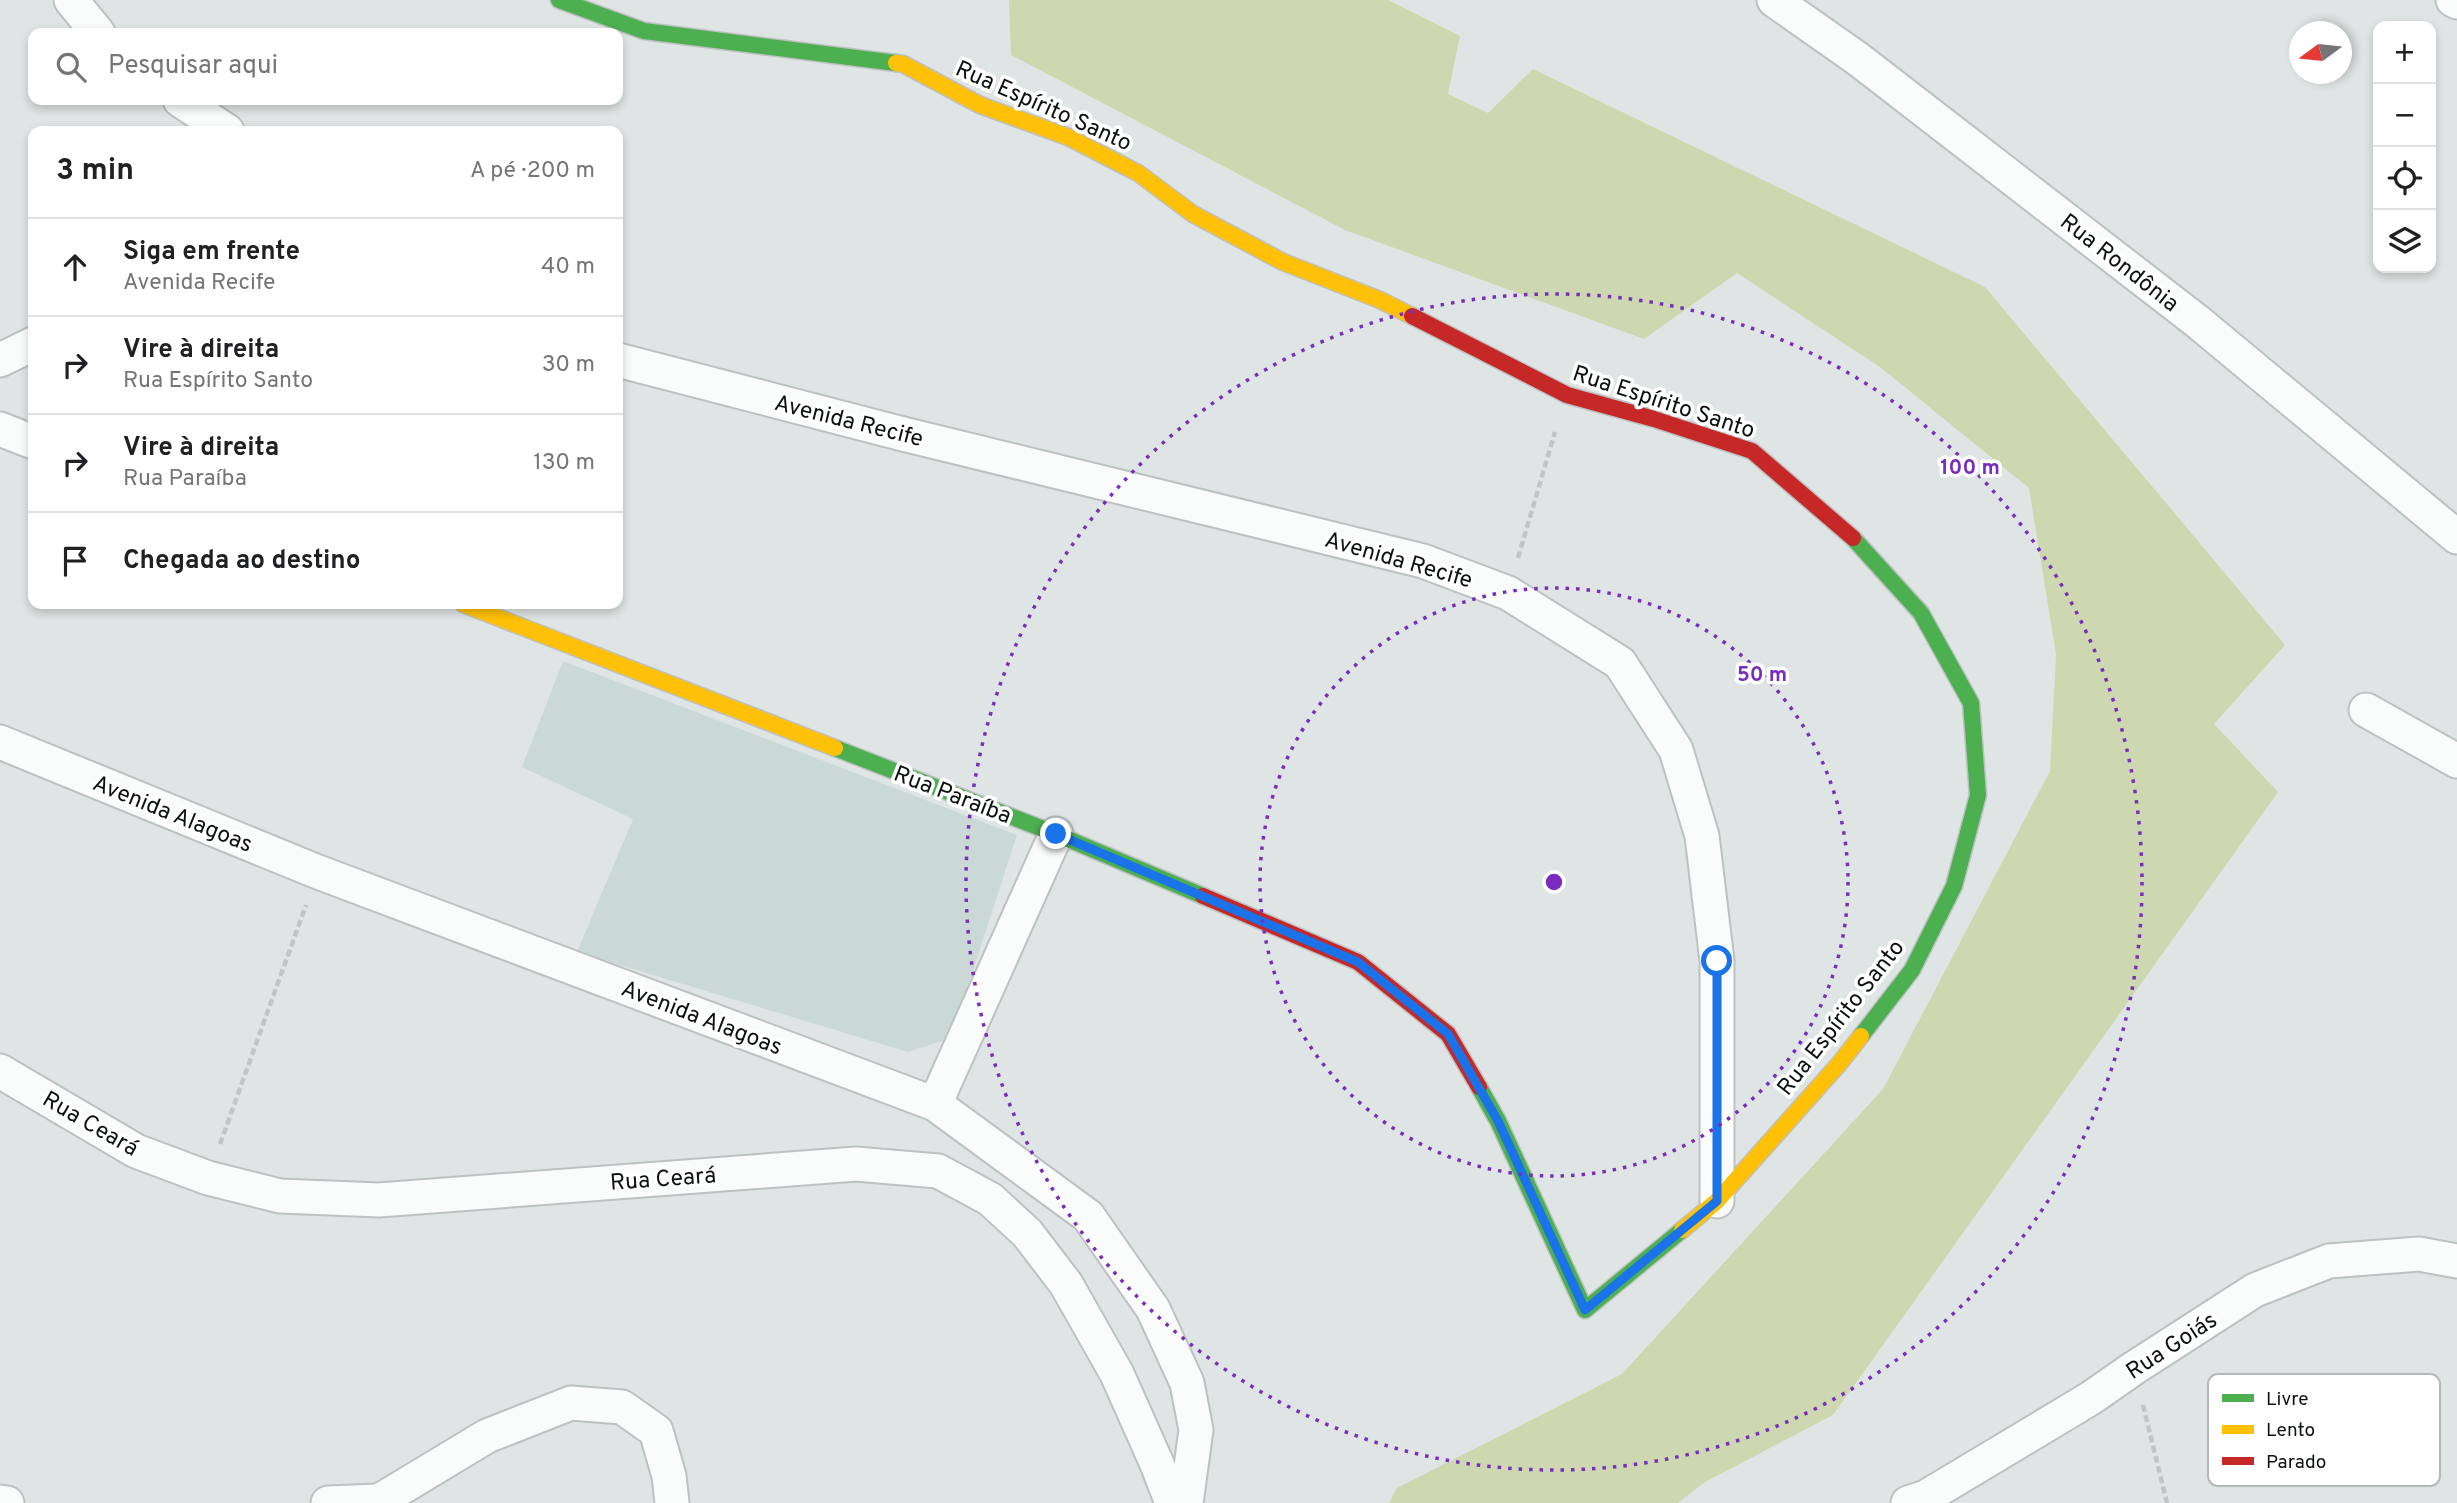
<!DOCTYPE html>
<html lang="pt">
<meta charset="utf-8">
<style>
body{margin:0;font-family:Overpass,sans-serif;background:#f6f6f6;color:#202124}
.controls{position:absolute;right:21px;top:21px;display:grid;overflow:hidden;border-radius:14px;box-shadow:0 4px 10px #0003}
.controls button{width:63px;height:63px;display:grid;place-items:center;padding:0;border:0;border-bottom:2px solid #e0e0e0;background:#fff;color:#202124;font:35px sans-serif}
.compass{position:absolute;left:2289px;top:21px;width:63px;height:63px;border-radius:50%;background:#fff;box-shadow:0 4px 10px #0003;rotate:255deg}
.stop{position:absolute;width:21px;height:21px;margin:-16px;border:5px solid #1a73e8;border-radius:50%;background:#fff}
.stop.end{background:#1a73e8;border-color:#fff;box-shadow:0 2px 7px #0008}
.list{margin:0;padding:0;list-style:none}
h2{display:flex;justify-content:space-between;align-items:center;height:91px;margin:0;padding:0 28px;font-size:30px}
h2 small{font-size:23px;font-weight:400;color:#757577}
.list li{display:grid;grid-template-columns:46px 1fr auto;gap:21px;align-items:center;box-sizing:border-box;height:98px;padding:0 28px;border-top:2px solid #e0e0e0}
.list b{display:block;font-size:26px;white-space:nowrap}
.list p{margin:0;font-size:23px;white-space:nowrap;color:#757577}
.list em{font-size:23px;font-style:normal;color:#757577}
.icon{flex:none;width:38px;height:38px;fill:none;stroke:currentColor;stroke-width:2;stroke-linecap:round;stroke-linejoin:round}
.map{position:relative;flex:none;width:2457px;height:1503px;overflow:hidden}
.search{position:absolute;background:#fff;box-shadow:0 4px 10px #0003;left:28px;top:28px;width:595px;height:77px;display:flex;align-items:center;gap:18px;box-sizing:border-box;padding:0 24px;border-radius:14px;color:#757577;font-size:26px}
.panel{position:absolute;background:#fff;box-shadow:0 4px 10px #0003;left:28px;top:126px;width:595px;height:483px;border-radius:14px}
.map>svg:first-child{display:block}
</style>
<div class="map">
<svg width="2457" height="1503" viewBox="0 0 2457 1503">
<rect width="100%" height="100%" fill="#dfe5e4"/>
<polygon fill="#cbd9d6" points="563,661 1017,835 951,1038 908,1052 577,952 633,819 522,767"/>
<polygon fill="#cdd8b0" points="1009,0 1388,0 1460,36 1448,94 1488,113 1533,69 1985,287 2285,645 2214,724 2278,792 1833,1415 1705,1482 1678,1503 1389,1503 1397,1488 1622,1374 1883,1089 2050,771 2056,654 2029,488 1880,367 1737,273 1644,339 1345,230 1011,55"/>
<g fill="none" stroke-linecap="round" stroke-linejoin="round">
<g stroke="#bdc1c1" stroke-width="37">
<g id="street">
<polyline points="71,0 98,33"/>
<polyline points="1774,0 1858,59 2198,322 2457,537"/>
<polyline points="2453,0 2457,2"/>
<polyline points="180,100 227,131"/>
<polyline points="0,360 33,344"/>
<polyline points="618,360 903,434 1423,561 1508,593 1620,663 1676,750 1702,836 1717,961 1717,1201"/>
<polyline points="0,429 33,442"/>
<polyline points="2366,710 2457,761"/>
<polyline points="0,742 318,872 935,1104 1088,1216 1153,1309 1187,1383 1196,1430 1186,1503"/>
<polyline points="0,1071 136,1151 208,1178 280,1196 379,1200 856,1164 938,1171 990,1199 1027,1233 1066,1284 1117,1374 1157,1464 1172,1503"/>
<polyline points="935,1104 1056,834"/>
<polyline points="0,1502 7,1503"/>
<polyline points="328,1503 378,1501"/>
<polyline points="376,1503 487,1436 571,1403 622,1407 656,1431 669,1476 672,1503"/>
<polyline points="1908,1503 1926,1497 2091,1398 2134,1368 2255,1290 2329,1261 2419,1254 2457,1261"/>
</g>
</g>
<g stroke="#bdc1c1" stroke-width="19">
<g id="fast">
<polyline points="559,0 644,31 896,63"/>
<polyline points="1853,538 1921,613 1971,703 1978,795 1954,886 1912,970 1861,1036"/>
<polyline points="835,748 1056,834 1203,896"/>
<polyline points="1479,1087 1498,1121 1585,1310 1682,1230"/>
</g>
</g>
<g stroke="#bdc1c1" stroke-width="19">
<g id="slow">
<polyline points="896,63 903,64 980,105 1068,137 1138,173 1193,214 1283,262 1380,300 1412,316"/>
<polyline points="463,604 835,748"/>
<polyline points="1682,1230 1717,1201 1839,1064 1861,1036"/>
</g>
</g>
<g stroke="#bdc1c1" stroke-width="19">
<g id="jam">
<polyline points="1412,316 1567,395 1654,419 1752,451 1853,538"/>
<polyline points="1203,896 1358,962 1448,1034 1479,1087"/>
</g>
</g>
<g stroke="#c1c5c4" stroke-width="4.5" stroke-dasharray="7 3.5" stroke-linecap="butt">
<polyline points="1518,558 1555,432"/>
<polyline points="220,1144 306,905"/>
<polyline points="2143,1405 2167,1503"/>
</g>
<use href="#street" stroke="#fafbfb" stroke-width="33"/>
<use href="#fast" stroke="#4caf50" stroke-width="16"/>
<use href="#slow" stroke="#ffc107" stroke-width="16"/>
<use href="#jam" stroke="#c62828" stroke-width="16"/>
</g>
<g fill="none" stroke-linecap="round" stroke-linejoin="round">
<polyline stroke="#1a73e8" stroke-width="9" points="1056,834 1358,962 1448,1034 1498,1121 1585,1310 1717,1201 1717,961"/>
</g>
<g fill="none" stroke="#7b2cbf" stroke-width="3.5" stroke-dasharray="3.5 7">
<circle cx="1554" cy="882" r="294"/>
<circle cx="1554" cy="882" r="588"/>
</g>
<g text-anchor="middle" stroke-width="7" stroke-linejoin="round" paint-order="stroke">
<g font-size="23" fill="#0d1110" stroke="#fff">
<text transform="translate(1044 105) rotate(24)" y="8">Rua Espírito Santo</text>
<text transform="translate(2120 262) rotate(38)" y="8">Rua Rondônia</text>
<text transform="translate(1664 401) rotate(18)" y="8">Rua Espírito Santo</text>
<text transform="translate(849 420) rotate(14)" y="8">Avenida Recife</text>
<text transform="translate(1399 559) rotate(16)" y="8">Avenida Recife</text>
<text transform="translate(953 794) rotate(21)" y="8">Rua Paraíba</text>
<text transform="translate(173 813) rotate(22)" y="8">Avenida Alagoas</text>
<text transform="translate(702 1017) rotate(21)" y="8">Avenida Alagoas</text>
<text transform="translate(1840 1017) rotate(-52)" y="8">Rua Espírito Santo</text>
<text transform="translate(91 1123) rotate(30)" y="8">Rua Ceará</text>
<text transform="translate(663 1178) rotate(-4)" y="8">Rua Ceará</text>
<text transform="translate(2171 1345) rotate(-33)" y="8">Rua Goiás</text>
</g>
</g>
<rect x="2208" y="1374" width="232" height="112" rx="10" fill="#fff" stroke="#b6b8b7" stroke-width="2"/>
<rect x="2222" y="1394" width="32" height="8" fill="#4caf50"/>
<rect x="2222" y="1425" width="32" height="9" fill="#ffc107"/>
<rect x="2222" y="1457" width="32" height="8" fill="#c62828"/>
<g font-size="19" fill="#0d1110">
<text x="2266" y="1405">Livre</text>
<text x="2266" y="1436">Lento</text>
<text x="2266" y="1468">Parado</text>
</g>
<circle cx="1554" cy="882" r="10" fill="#7b2cbf" stroke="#fff" stroke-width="3.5"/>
<g font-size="21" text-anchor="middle" font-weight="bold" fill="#7b2cbf" stroke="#fff" stroke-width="7" stroke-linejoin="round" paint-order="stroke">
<text x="1970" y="474">100 m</text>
<text x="1762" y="681">50 m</text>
</g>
</svg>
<div class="controls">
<button>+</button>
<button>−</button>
<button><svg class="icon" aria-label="locate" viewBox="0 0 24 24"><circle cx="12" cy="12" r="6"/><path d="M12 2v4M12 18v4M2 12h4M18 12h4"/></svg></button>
<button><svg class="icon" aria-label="layers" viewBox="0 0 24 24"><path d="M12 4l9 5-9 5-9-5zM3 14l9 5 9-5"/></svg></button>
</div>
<svg class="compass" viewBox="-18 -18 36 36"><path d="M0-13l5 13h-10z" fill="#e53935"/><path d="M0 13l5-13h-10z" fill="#757577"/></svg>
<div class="stop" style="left:1717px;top:961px"></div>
<div class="stop end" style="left:1056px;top:834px"></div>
<div class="search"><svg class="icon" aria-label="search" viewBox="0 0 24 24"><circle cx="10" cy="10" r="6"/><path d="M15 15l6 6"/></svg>Pesquisar aqui</div>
<section class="panel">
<h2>3 min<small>A pé · 200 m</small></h2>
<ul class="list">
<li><svg class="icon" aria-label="ahead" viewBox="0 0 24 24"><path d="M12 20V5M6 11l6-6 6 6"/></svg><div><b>Siga em frente</b><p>Avenida Recife</p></div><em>40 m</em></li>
<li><svg class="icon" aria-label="right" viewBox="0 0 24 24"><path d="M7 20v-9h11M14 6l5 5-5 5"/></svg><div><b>Vire à direita</b><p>Rua Espírito Santo</p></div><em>30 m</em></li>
<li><svg class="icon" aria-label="right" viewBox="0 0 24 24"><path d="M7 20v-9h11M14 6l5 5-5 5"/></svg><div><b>Vire à direita</b><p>Rua Paraíba</p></div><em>130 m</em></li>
<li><svg class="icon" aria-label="arrive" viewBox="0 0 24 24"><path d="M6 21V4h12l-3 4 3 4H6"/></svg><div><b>Chegada ao destino</b></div></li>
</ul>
</section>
</div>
